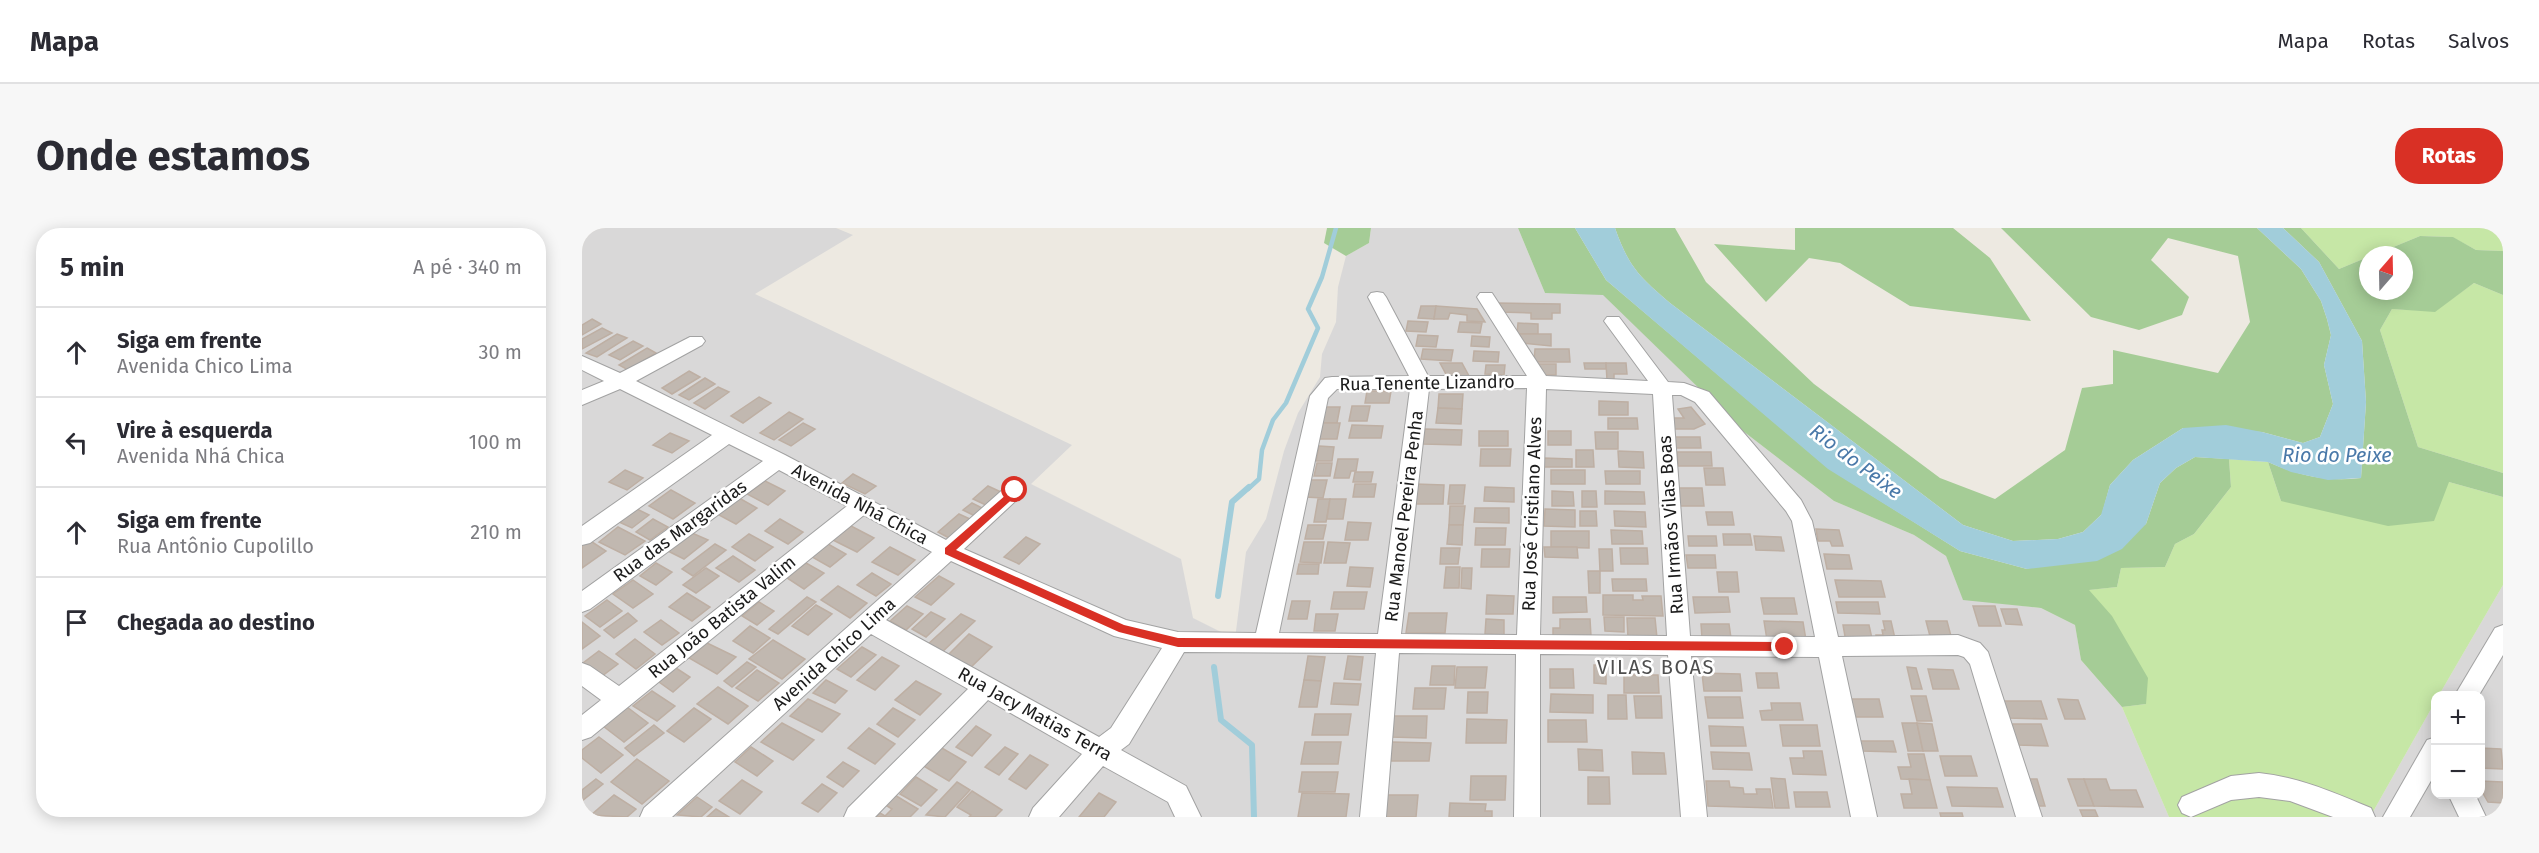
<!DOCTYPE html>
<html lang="pt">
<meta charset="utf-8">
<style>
body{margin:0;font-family:"Fira Sans",sans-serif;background:#f7f7f7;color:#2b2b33}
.controls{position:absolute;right:18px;bottom:18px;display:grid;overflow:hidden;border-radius:12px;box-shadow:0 3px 15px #0003}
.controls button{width:54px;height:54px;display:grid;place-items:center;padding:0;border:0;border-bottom:2px solid #e1e1e2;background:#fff;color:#2b2b33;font:30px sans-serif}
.compass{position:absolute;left:1777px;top:18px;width:54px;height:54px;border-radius:50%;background:#fff;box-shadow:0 3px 15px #0003;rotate:20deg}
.stop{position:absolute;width:18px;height:18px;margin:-14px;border:4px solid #d93025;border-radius:50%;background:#fff}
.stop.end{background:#d93025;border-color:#fff;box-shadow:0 2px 6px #0008}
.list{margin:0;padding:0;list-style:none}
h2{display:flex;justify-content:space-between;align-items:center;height:78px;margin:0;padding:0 24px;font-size:26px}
h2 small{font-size:20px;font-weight:400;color:#7c7c81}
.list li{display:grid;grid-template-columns:39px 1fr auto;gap:18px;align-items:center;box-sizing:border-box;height:90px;padding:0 24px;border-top:2px solid #e1e1e2}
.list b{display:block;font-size:22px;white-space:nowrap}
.list p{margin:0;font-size:20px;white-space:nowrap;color:#7c7c81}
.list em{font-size:20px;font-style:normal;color:#7c7c81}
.icon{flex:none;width:33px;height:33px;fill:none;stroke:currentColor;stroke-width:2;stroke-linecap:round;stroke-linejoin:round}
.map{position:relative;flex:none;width:1921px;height:589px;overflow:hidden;border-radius:24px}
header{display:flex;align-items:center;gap:36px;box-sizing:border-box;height:84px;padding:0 30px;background:#fff;border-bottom:2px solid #e1e1e2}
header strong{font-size:28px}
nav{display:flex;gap:33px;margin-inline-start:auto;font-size:21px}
.intro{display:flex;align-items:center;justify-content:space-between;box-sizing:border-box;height:144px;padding:0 36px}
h1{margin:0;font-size:42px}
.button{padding:15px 27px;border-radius:24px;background:#d93025;color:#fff;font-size:21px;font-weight:700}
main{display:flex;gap:36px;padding:0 36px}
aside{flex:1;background:#fff;border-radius:24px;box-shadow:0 3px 15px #0003}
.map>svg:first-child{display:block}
</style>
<header>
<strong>Mapa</strong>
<nav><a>Mapa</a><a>Rotas</a><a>Salvos</a></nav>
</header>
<div class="intro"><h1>Onde estamos</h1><a class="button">Rotas</a></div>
<main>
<aside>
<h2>5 min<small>A pé · 340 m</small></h2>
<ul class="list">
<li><svg class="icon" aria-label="ahead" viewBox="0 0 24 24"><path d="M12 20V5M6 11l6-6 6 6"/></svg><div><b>Siga em frente</b><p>Avenida Chico Lima</p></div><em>30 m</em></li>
<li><svg class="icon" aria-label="left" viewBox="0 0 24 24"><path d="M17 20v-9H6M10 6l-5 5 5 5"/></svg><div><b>Vire à esquerda</b><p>Avenida Nhá Chica</p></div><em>100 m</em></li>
<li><svg class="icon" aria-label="ahead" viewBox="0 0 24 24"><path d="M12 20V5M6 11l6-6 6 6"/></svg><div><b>Siga em frente</b><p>Rua Antônio Cupolillo</p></div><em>210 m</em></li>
<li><svg class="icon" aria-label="arrive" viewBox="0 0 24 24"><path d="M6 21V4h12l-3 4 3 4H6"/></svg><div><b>Chegada ao destino</b></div></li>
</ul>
</aside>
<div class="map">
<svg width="1921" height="589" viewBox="0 0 1921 589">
<rect width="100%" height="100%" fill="#ede9e1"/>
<g fill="#d9d8d8">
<polygon points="0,0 254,0 271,7 173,66 490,217 449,256 599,331 611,390 653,411 664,324 684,291 702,223 716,185 738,149 740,126 754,94 756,59 764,28 787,15 789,0 936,0 963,65 1021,66 1161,203 1252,273 1332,307 1364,328 1381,371 1459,380 1493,397 1499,432 1540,479 1587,589 0,589"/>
<polygon points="1921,357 1921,589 1788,589 1853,474 1854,566 1898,566 1898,467 1857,467"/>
</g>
<g fill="#c6e7a6">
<polygon points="1719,0 1921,0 1921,23 1894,22 1870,9 1838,8 1792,27 1786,27 1786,29 1757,41"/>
<polygon points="1892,55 1921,67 1921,245 1836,219 1798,102 1810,81 1853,83"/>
<polygon points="1647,231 1686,234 1699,273 1867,254 1921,269 1921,357 1857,467 1854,467 1853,474 1788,589 1587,589 1540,479 1564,476 1506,362 1535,359 1539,340 1583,339 1593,316 1612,306 1649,259"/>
</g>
<g fill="#a5cc96">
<polygon points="745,0 789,0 787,15 764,28 742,15"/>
<polygon points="936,0 993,0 1024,52 1246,240 1378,323 1445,341 1564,296 1578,255 1594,240 1613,229 1647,231 1649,259 1612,306 1593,316 1583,339 1539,340 1535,359 1507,362 1530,388 1566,450 1564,476 1540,479 1499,432 1493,397 1459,380 1381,372 1364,328 1332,307 1252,273 1161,203 1021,67 963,65"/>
<path d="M1033,0H1093L1124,54L1232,156L1358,250L1413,271L1483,222L1500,160L1531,156V122L1636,145L1668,94L1656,28L1586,10L1569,32L1607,69L1600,87L1557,102L1509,89L1419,0H1675L1719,41L1739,73L1745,91L1749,107L1742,137L1751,176L1738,209L1721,215L1680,204L1601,200L1551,232L1528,257L1520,286L1501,304L1476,311L1431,313L1381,297L1088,75C1058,49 1047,40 1033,0Z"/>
<polygon points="1213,0 1371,0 1408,30 1449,93 1328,78 1258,35 1227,30 1184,74 1132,16 1213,22"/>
<path d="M1701,0H1719L1757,41L1786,29V63H1822V27H1792L1838,8L1871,9L1894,22L1921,23V67L1892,55L1853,84L1810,81L1798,102L1836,219L1921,245V269L1867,254L1852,293L1806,298L1699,273L1686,234C1717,248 1746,254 1779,250L1784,174L1780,113L1737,34Z"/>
</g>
<path fill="#a1cdda" d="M993,0H1033C1047,40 1058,49 1088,75L1381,297L1431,313L1476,311L1501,304L1519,287L1528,257L1551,232L1601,200L1644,197L1680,204L1721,215L1738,209L1751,176L1742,137L1749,107L1745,91L1739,73L1719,41L1675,0H1701L1737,34L1780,113L1784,174L1779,250L1746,252L1709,244L1686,234L1613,229L1594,240L1578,255L1564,296L1540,321L1515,333L1445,341L1378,323L1246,241L1024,52Z"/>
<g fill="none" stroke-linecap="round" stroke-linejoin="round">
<polyline stroke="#a1cdda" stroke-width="4.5" points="666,261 677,251 680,222 691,192 704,175 736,100 726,81 740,49 754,0"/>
<g stroke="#a1cdda" stroke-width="6">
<polyline points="636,368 650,274 667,259"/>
<polyline points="632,439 639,492 670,517 672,589"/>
</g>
</g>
<g fill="#c1b8b0" stroke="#beafa3" stroke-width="1.5">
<polygon points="915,75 978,76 978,85 970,85 970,91 949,91 949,85 918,84"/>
<polygon points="839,78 854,78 852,91 836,90"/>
<polygon points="854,78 895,81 903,94 885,93 885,87 868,85 866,91 852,91"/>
<polygon points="10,91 19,96 0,107 0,97"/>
<polygon points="826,93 846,94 844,104 824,103"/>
<polygon points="878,94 900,95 898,105 876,104"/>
<polygon points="936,95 956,96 956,106 935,106"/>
<polygon points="20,100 30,105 0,121 0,111"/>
<polygon points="35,106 45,110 15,129 4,125"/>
<polygon points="938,106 969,106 969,118 940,115"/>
<polygon points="836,107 856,108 854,119 834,118"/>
<polygon points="890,108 908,109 907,119 889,118"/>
<polygon points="51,113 61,118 38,132 27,127"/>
<polygon points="65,120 74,125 46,142 37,137"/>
<polygon points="841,121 871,122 869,133 839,131"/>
<polygon points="953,121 987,121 988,134 952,134"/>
<polygon points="892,123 917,124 916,134 891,133"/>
<polygon points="858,135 880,135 887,148 865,148"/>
<polygon points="1002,135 1024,135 1024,141 1003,141"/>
<polygon points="1024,135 1044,135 1045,146 1032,146 1032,152 1025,152"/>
<rect x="957" y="136" width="17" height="11"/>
<polygon points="904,137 923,137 922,147 903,146"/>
<polygon points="107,143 118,149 90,166 80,160"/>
<polygon points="123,150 133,156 107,172 97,167"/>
<polygon points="136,159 147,164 123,181 112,175"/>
<polygon points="785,163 809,163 807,175 783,175"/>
<polygon points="857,166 881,166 880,181 856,180"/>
<polygon points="177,169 189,175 161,195 149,188"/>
<polygon points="1017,173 1046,174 1046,187 1017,187"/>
<polygon points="770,178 788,178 785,193 767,193"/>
<polygon points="743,179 758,179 755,195 739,195"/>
<polygon points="1109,179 1123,196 1112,201 1091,201 1090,190 1102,190 1096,181"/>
<polygon points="856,180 880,181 879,196 854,195"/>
<polygon points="207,184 221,191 192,212 178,205"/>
<polygon points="1026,190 1055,190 1056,201 1026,201"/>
<polygon points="221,195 233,201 209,218 197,212"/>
<polygon points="739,195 758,195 755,211 736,211"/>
<polygon points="770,197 801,198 799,210 767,210"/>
<polygon points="843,201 880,202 879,217 841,216"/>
<rect x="897" y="203" width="29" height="15"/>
<rect x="966" y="203" width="23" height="14"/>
<polygon points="1013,204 1036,204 1036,221 1014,221"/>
<polygon points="88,205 107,213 90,225 71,217"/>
<polygon points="1090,209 1118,209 1119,220 1091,220"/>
<polygon points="737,218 752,219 750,233 734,233"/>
<polygon points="899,221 929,221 928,238 898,238"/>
<polygon points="994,222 1011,222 1012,239 994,239"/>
<polygon points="1036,223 1061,224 1062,240 1037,239"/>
<polygon points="1095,224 1129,224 1130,238 1096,238"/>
<polygon points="961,230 990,231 990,239 960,239"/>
<polygon points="756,231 776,231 774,243 769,243 767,250 752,250"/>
<polygon points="735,235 750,235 748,248 732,248"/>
<polygon points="1122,240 1141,240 1143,257 1124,257"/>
<polygon points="43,242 61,250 45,262 27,254"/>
<rect x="969" y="242" width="34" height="14"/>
<polygon points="1023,243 1058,243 1058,256 1024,256"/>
<polygon points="773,244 791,244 789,254 771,254"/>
<polygon points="271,246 294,258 283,266 260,255"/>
<polygon points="727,252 745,252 741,270 723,269"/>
<polygon points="183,253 203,263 186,277 165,266"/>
<polygon points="773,256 794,256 792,269 771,269"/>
<polygon points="833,256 862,257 861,276 830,276"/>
<polygon points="868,257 883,257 881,276 866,276"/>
<polygon points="406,258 419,264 404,277 391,271"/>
<polygon points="903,259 932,260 932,274 902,273"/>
<polygon points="1095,260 1120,260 1122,278 1096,278"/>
<polygon points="89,262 113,275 91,291 67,278"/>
<polygon points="970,263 991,264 992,278 970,278"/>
<polygon points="1000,263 1014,263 1015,279 1000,279"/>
<polygon points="1023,263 1062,264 1063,276 1023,276"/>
<polygon points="157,270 175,280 154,296 135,286"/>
<polygon points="736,271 748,271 744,294 732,294"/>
<polygon points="748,271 764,271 761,291 745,291"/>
<polygon points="390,275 402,281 393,288 381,282"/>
<polygon points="868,278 883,278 881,297 867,297"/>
<polygon points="53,280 67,287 50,300 35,293"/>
<polygon points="893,280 927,280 927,295 892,294"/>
<polygon points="963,281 993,282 993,299 962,298"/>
<polygon points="998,283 1014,283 1015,298 998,298"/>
<polygon points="1032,283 1063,284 1064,299 1033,298"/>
<polygon points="1124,284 1150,284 1152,297 1126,297"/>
<polygon points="377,286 388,291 367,310 356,304"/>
<polygon points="71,291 86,299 68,312 54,304"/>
<polygon points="198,291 221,304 206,316 183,303"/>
<polygon points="766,294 789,295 786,312 763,312"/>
<polygon points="726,297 744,297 741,311 723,311"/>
<polygon points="867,297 881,297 880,317 865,316"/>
<polygon points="269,298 292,310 275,324 251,312"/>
<polygon points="36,299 63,313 43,327 17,314"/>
<polygon points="894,300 924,300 923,317 893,317"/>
<polygon points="1234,301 1257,302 1261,318 1250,318 1248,313 1236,313"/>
<polygon points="1029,302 1060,303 1061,316 1030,316"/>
<polygon points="969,303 1007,303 1007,320 969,319"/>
<polygon points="110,305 126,312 102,331 86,323"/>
<polygon points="167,306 191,319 173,333 150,319"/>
<polygon points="1141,306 1168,306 1170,317 1142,317"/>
<polygon points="1106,308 1134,308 1135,318 1107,318"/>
<polygon points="1172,308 1199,309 1202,323 1174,322"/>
<polygon points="444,309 458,316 437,336 422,329"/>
<polygon points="7,312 24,323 0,340 0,317"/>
<polygon points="722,314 742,314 739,335 718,334"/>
<polygon points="746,314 768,315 764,335 742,335"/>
<polygon points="133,316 144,322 111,348 100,341"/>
<polygon points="246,316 264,326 248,339 230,329"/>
<polygon points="308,319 333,332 316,347 290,334"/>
<polygon points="962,319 995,319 996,330 963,329"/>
<polygon points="859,320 878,320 876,336 858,336"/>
<polygon points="1038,320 1065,320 1066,336 1039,336"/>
<polygon points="900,321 928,321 927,339 899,339"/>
<polygon points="1017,321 1030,321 1031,343 1018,343"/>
<polygon points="1242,326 1267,327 1270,341 1245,341"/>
<polygon points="1104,327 1133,327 1134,340 1106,340"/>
<polygon points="151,328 173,342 157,354 134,340"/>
<polygon points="74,335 90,344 74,357 58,348"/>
<polygon points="224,335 242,345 222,361 205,350"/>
<polygon points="717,336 737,336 736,346 715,346"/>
<polygon points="768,339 791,340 788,359 765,358"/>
<polygon points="864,339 878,339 877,360 862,360"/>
<polygon points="124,340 137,348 114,365 101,357"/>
<polygon points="880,340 890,340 889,361 879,360"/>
<polygon points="1006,343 1018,343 1018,365 1007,365"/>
<polygon points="1135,344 1155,344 1157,364 1137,364"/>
<polygon points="290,345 309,356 294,368 275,357"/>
<polygon points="357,348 372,356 349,377 333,369"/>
<polygon points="1030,351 1064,351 1065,363 1031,363"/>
<polygon points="51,352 71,366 51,380 31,366"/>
<polygon points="1253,352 1299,353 1303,369 1257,369"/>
<polygon points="256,358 285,375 268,390 239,372"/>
<polygon points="752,364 785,364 782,381 749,381"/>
<polygon points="105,365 128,379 110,393 87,379"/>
<polygon points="905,367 932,368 931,386 904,386"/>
<polygon points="1021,367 1051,367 1051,372 1061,372 1060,368 1079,368 1081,388 1021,387"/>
<polygon points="225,369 234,374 196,406 187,401"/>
<polygon points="971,369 1004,369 1005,384 971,385"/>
<polygon points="1111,369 1146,369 1148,384 1113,385"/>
<polygon points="1179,370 1212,370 1215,386 1182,386"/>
<polygon points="25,372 40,383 18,399 3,388"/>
<polygon points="710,373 728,373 725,391 706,391"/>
<polygon points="177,374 192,383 175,397 160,388"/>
<polygon points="1254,374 1296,374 1298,386 1256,385"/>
<polygon points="234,377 250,386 226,407 210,398"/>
<polygon points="325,378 341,386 324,402 308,393"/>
<polygon points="1391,378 1413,378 1419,398 1397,398"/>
<polygon points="1419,381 1435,381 1440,397 1424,396"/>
<polygon points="349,384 363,391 344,409 330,401"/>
<polygon points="46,385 55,393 32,410 22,402"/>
<polygon points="827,385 865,385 863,405 824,405"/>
<polygon points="379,386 393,393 359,425 345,417"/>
<polygon points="734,386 756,386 753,403 732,403"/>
<polygon points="1022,389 1042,389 1042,404 1023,403"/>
<polygon points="1045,390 1073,390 1075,410 1046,410"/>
<polygon points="904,391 922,392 922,407 903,406"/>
<polygon points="978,391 1008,391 1009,408 971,408 971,400 978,400"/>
<polygon points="79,392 97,405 80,417 62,404"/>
<polygon points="1182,393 1221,394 1224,412 1185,412"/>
<polygon points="1301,393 1309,393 1314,415 1295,415 1294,407 1301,407 1300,402 1303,402"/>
<polygon points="1344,393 1365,393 1370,412 1349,412"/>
<polygon points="0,394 18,408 0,421"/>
<polygon points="1119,396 1147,396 1149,410 1120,410"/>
<polygon points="1261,397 1287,397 1291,415 1264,414"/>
<polygon points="168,398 188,410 171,425 151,413"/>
<polygon points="387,406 410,419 389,439 366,427"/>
<polygon points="53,411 73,426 54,441 34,426"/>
<polygon points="191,412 223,431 200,451 167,431"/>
<polygon points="125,415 154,429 135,446 107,430"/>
<polygon points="280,419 294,427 269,449 255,441"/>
<polygon points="17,423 36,436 20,448 1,435"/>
<polygon points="726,428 743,429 739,453 722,452"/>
<polygon points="766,428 781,429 778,452 762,451"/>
<polygon points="300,429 317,438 293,462 275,452"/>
<polygon points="165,434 174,439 150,459 142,453"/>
<polygon points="1012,437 1024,437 1024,456 1012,455"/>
<polygon points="850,438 873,438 872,457 848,457"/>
<polygon points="875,439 905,439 903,460 873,460"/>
<polygon points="1325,439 1334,440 1340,461 1330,461"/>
<polygon points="94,440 108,449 91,464 77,454"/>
<polygon points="968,441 991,441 992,460 968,460"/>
<polygon points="1346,441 1371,442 1377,461 1351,461"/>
<polygon points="175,442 197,455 176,473 154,460"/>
<polygon points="1120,445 1158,446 1160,463 1122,463"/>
<polygon points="1174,445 1195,445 1197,460 1176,460"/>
<polygon points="1042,447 1076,447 1077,465 1042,465"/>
<polygon points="244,452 265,463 253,475 231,465"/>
<polygon points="722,452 739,453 735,479 717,479"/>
<polygon points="334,453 359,466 338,487 313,472"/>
<polygon points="752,455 779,456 776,477 749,476"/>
<polygon points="136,459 166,478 146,496 115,476"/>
<polygon points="833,460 864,460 862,481 831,481"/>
<polygon points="70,463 93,478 75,493 51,478"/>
<polygon points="886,464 906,464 905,485 885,485"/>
<polygon points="969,466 1011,467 1011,485 968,484"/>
<polygon points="1026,467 1044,467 1045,491 1026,491"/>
<polygon points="1052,468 1079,468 1080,490 1054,490"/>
<polygon points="1329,468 1344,468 1350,493 1335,493"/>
<polygon points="1123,469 1158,469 1161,490 1126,490"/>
<polygon points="226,471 258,486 240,504 208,488"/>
<polygon points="1269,471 1297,471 1301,489 1272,489"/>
<polygon points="1476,471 1496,472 1503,491 1483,491"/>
<polygon points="1419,473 1459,473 1465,491 1425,490"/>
<polygon points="1189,475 1218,475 1221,492 1180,492 1178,483 1190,482"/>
<polygon points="45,479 66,495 42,514 21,498"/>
<polygon points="112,480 129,491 102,514 85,503"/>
<polygon points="311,480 333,492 316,509 295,496"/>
<polygon points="733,486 769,486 766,507 730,507"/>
<polygon points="811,488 845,488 844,510 808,509"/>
<polygon points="885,491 925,492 924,515 884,515"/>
<polygon points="966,492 1004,492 1005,514 966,514"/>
<polygon points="200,495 232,512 211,532 179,514"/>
<polygon points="1320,495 1335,495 1341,523 1326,523"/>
<polygon points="1335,495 1350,496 1356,523 1341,523"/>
<polygon points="1429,496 1459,496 1466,518 1435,517"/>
<polygon points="72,497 82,505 52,528 43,520"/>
<polygon points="1198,497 1235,497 1238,518 1201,518"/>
<polygon points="394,498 409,507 390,528 374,519"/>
<polygon points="1127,498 1161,499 1164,518 1129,518"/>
<polygon points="287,500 313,516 293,536 266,520"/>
<polygon points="17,509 41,527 19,545 0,530 0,522"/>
<polygon points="1278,513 1311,513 1314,524 1280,523"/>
<polygon points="723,514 759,514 756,536 719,536"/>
<polygon points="810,514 849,515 847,533 809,533"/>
<polygon points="169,519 191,533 175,548 153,534"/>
<polygon points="358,519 384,534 367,553 340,537"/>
<polygon points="423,519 436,526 417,547 403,539"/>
<polygon points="1898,520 1919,521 1921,541 1898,540"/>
<polygon points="996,521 1020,522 1021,543 997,542"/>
<polygon points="1221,523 1240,523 1244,547 1211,546 1208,530 1222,530"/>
<polygon points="1050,524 1082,525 1084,546 1051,546"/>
<polygon points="1129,524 1167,525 1170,542 1131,541"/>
<polygon points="1326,526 1342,526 1348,552 1319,551 1316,539 1329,539"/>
<polygon points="448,527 466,537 444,561 427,551"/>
<polygon points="1358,528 1389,528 1395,548 1363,548"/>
<polygon points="55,531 87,553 60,576 29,554"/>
<polygon points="261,534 277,543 261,559 245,549"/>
<polygon points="720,544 756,544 753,564 717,564"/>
<polygon points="889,548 924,548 923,572 888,572"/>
<polygon points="334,549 355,562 339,578 318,566"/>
<polygon points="1006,549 1027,549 1028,576 1006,576"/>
<polygon points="1189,550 1203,551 1207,580 1193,580"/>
<polygon points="14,551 21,556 0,573 0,562"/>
<polygon points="1327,551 1348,552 1355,580 1322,580 1319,566 1330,566"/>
<polygon points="1442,551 1455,551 1463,578 1450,578"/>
<polygon points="1486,551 1502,551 1512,578 1496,578"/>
<polygon points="1502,551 1524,551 1528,562 1554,562 1561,579 1512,578"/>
<polygon points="160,552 180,564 158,586 137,573"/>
<polygon points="1124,553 1147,553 1148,559 1161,560 1162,566 1175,566 1174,561 1188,561 1191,580 1126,578"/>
<polygon points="1898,553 1921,554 1921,575 1906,574 1898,560"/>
<polygon points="375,554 388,562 363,589 344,587"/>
<polygon points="240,556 255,565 236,584 220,575"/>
<polygon points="1365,559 1415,560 1421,579 1370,578"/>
<polygon points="390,563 420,582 413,589 387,589 389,587 375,579"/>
<polygon points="1212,564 1245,564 1248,579 1214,579"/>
<polygon points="517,565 534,574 522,589 497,589"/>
<polygon points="720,565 767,566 764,589 716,589"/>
<polygon points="311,566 336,581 328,589 294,589 298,585 303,588 310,581 302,576"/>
<polygon points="32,567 54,581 45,589 9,587"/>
<polygon points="804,567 836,567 834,589 801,589"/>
<polygon points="115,569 130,579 119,589 95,587"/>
<polygon points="868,575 904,576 903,583 910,583 910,589 867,589"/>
<polygon points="134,581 147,589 125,589"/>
<polygon points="1498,582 1513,582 1516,589 1501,589"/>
<polygon points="1358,585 1380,585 1381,589 1359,589"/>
</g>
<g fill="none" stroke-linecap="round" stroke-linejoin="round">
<g stroke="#a2a2a2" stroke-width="2">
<g id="minor">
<polygon points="0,0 8,0 8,1 0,6"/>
<path d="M795,64L801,65L804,69L846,148H945L895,69L898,65H910L964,148L1066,153L1022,93L1025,89H1037L1086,154L1102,155L1127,164L1219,272L1230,293L1256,409L1376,407L1398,415L1406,424L1460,589H1434L1388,436L1382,429L1376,427L1260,428L1295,589H1269L1237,429L1109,428L1125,589H1099L1086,427L958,426V589H932L934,426L817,425L804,589H778L794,425L602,424L547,516L539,522L604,558L619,589H593L586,574L521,538L477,589H447L451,580L500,526L406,472L293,589H262L266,580L386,461L289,406L90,589H58L62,580L350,324L282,287L9,509L0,512V487L19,472L0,458V435L8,438L37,458L265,278L197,242L8,381L0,384V363L181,233L147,216L8,315L0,317V298L130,207L38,161L0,177V162L22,153L0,142V128L38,145L108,109H120L123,113L120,117L54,153L203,227L364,312L426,257L433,254L440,257L443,262L440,267L382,321L544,392L596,404L674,405L728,168L743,150L750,149L827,148L786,69L789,65ZM945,160L935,407L819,406L847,161ZM755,161H828L796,406L697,405L746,170ZM964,161L1071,166L1085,408L958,407ZM1090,167H1099L1113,174L1204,283L1210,293L1233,409L1108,408ZM369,333L532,408L580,420L529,500L517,509L304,392Z"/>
<polygon points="1921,397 1921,427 1897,467 1873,467 1913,400"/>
<polygon points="1854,509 1854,544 1828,589 1801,589 1845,512"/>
<path d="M1677,545C1717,549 1753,565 1789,580L1793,589H1751L1708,573L1677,569L1649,572L1609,589L1600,585L1596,577L1600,569L1649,548Z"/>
<polygon points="1866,566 1893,566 1904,589 1877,589"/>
</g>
</g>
<use href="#minor" fill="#fff" fill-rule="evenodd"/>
</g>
<polygon fill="#d93025" points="433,259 437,260 437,265 374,322 542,397 596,410 1203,414 1208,419 1203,423 596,419 537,404 363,326 363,320"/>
<g text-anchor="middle" stroke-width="5" stroke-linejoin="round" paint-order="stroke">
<g font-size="18" fill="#1b1b1b" stroke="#fff">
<text transform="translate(845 155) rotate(-1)" y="6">Rua Tenente Lizandro</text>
<text transform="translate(278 276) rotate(28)" y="6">Avenida Nhá Chica</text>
<text transform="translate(950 286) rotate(-88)" y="6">Rua José Cristiano Alves</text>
<text transform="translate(822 288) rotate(-83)" y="6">Rua Manoel Pereira Penha</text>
<text transform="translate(1089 297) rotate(-94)" y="6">Rua Irmãos Vilas Boas</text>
<text transform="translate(98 303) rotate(-36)" y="6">Rua das Margaridas</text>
<text transform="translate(140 389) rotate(-39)" y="6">Rua João Batista Valim</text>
<text transform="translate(252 426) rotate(-42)" y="6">Avenida Chico Lima</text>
<text transform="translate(453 486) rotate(29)" y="6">Rua Jacy Matias Terra</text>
</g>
<g font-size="20" font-style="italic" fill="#4a79a9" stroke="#fff">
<text x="1755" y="234">Rio do Peixe</text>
<text transform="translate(1274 233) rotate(37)" y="7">Rio do Peixe</text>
</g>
<g font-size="20" letter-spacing="1.5" fill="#4e4e4e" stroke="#fff">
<text x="1074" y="446">VILAS BOAS</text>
</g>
</g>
</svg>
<div class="controls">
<button>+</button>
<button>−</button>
</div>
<svg class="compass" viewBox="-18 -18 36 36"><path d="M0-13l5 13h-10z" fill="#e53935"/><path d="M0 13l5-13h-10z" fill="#7c7c81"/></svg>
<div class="stop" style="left:433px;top:262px"></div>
<div class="stop end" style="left:1203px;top:419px"></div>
</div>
</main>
